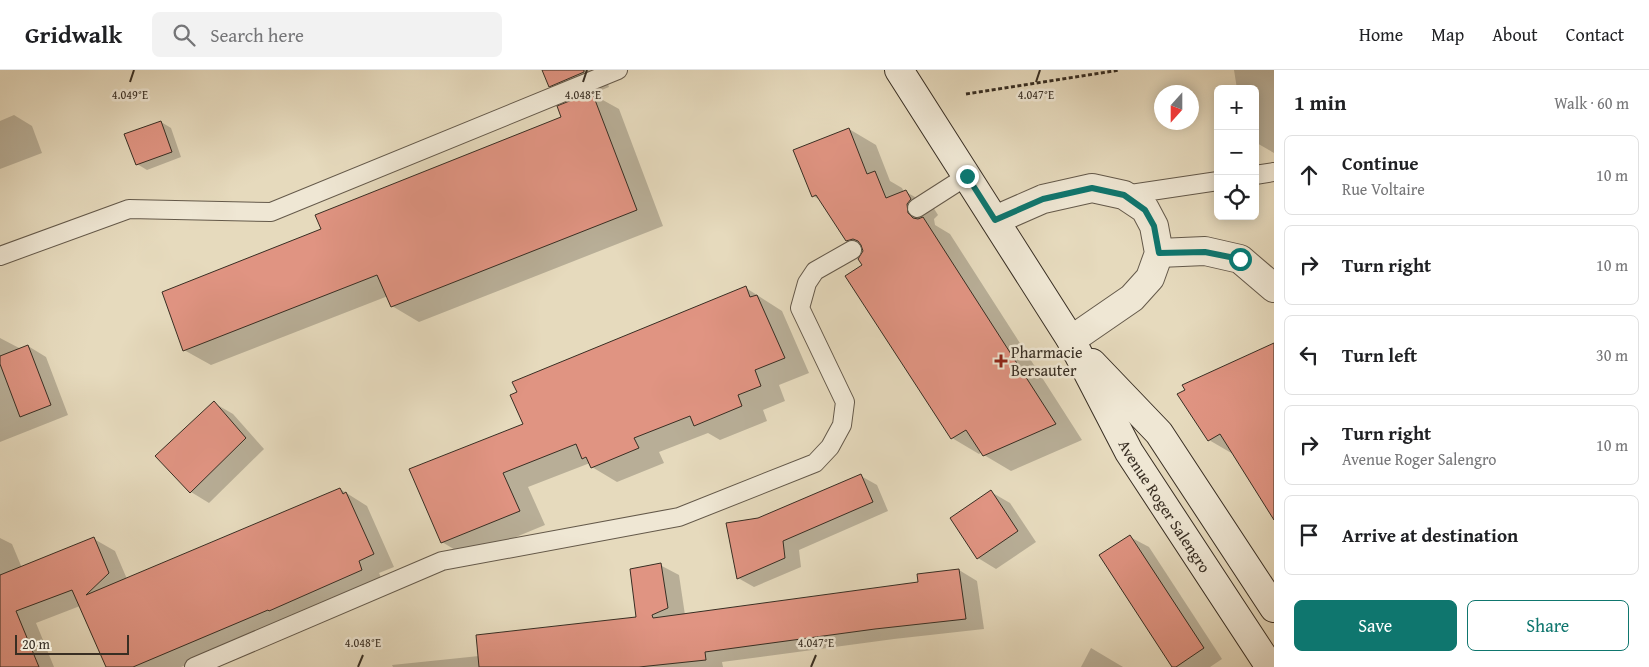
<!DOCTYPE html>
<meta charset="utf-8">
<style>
body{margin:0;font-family:"Gentium Book Plus",serif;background:#f2f2f2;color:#202124}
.controls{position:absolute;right:15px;top:15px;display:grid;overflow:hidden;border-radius:8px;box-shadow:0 2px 12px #0003}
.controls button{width:45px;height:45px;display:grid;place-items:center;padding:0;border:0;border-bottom:1px solid #e0e0e0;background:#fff;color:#202124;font:25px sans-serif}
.compass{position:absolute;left:1154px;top:15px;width:45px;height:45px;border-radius:50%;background:#fff;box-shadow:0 2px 12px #0003;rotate:201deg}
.scale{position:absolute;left:15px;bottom:12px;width:114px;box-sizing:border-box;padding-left:5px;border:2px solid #382e23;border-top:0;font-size:14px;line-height:18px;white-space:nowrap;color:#382e23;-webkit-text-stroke:4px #efe7d4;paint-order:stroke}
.stop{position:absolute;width:15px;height:15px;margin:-11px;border:4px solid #0f766e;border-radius:50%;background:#fff}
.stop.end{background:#0f766e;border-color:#fff;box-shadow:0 1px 5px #0008}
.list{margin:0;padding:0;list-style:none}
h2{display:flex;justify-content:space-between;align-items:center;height:65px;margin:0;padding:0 20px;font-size:21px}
h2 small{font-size:16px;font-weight:400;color:#757577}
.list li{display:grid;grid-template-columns:32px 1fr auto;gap:15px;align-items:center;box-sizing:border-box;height:80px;margin:0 10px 10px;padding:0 10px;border:1px solid #e0e0e0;border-radius:8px}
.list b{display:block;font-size:19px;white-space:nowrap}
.list p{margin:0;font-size:16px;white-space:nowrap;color:#757577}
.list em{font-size:16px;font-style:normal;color:#757577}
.actions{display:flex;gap:10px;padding:15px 20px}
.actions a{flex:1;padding:11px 0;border:1px solid #0f766e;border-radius:8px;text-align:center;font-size:18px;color:#0f766e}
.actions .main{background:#0f766e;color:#fff}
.icon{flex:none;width:28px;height:28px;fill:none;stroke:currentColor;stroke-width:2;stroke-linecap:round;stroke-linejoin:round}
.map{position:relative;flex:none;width:1274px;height:597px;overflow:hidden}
header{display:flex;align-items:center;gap:30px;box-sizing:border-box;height:70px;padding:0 25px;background:#fff;border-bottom:1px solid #e0e0e0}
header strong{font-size:24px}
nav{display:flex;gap:28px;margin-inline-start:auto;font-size:18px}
.search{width:350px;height:45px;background:#f2f2f2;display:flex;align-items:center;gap:12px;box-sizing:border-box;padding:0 18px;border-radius:8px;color:#757577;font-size:19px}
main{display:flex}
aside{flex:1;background:#fff}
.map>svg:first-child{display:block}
</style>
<header>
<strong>Gridwalk</strong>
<div class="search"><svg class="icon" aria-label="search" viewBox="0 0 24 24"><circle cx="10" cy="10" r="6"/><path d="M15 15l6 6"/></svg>Search here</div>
<nav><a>Home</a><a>Map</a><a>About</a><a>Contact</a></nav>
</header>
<main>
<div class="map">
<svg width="1274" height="597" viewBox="0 0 1274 597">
<rect width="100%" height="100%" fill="#e6dabd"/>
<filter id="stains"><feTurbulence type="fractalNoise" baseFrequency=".004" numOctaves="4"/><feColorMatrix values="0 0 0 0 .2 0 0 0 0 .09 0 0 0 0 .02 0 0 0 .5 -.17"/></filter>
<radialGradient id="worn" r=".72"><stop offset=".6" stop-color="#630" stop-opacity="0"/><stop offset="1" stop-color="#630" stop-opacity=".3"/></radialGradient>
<g fill="#0003">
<polygon points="544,0 612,0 604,3 609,17 592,24 619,39 663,156 419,252 392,236 388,226 211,295 184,280 323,160 563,48 575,30 550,16"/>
<polygon points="1234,0 1274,0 1274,83 1255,72 1255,19 1237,19"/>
<polygon points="14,45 32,56 42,83 0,99 0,51"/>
<polygon points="161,52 171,58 181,87 147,100 137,94"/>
<polygon points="849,59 876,75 890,111 902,118 904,122 906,122 933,137 938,145 934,149 935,155 950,164 1082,370 1011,401 984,385 982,382 979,384 952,368 864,196 864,180 847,170 822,131 813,126"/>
<polygon points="746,218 782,241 809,303 779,315 785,331 763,340 767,351 720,370 708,363 659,382 664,393 617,412 592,397 590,393 528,417 545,455 467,487 442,472 524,354"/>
<polygon points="0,268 21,279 28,276 46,287 68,345 0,372"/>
<polygon points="1274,274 1274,446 1233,384 1209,370"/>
<polygon points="214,333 233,344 264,379 209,433 191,422"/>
<polygon points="861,406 877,415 888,441 799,480 801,497 754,517 738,508"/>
<polygon points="340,419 367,436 394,497 379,503 383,512 181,597 107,597 80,536 36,553 54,597 0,597 0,468 12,474 22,498 94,469 115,481 127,509"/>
<polygon points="991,422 1010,433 1036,472 996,499 978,488"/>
<polygon points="1130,467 1149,477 1222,589 1210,597 1174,597"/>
<polygon points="660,495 679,505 685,545 919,513 959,500 977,511 984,559 894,569 722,592 723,597 393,597 392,595 479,586 638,548"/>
<polygon points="1091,578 1123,597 1081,597"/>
</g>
<g fill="#e09482" stroke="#382e23">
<polygon points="542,0 584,0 584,2 549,17"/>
<polygon points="592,22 637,140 391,237 377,205 183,281 162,222 321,159 315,145 561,47 557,36"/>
<polygon points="161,51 172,82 136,95 124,64"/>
<polygon points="849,58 867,104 875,101 886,128 906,120 911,129 907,134 908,143 913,148 918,149 923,147 1056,354 983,386 966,360 951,369 845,206 862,195 858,189 863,181 861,175 858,171 853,169 846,171 816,125 812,127 793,80"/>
<polygon points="746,216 750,227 757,225 785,288 755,300 761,316 738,325 742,336 694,356 690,346 634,368 639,378 591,398 586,387 582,389 576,374 503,403 520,441 441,473 409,399 523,354 510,325 517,322 512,312"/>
<polygon points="1274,273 1274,450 1220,364 1208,371 1177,324 1185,320 1182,315"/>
<polygon points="28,275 51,335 20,347 0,294 0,286"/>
<polygon points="214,331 246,368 190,423 155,386"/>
<polygon points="861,404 873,432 783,471 785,488 737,509 726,453 758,448"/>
<polygon points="340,418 343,424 346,422 374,484 359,491 362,500 269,541 268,540 133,597 106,597 72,520 16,541 39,597 0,597 0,505 94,467 109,503 86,525"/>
<polygon points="991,420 1018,461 977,489 950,448"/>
<polygon points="1130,465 1204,578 1176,597 1172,597 1099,485"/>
<polygon points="661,493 668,538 652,545 653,548 918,512 917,504 959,499 966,549 875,559 705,582 706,590 639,597 479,597 476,565 636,547 630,499"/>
</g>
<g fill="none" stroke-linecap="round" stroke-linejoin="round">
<g stroke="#64594a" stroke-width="20">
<g id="lane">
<polyline points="1255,105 1274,102"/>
<polyline points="1124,125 1218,111"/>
<polyline points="917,138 967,106"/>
<polyline points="0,186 129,139 271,142 618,0"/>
<polyline points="194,597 442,491 679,447 815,393 830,377 842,355 845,332 800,238 807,213 815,201 852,180"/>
</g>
</g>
<g stroke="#64594a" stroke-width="30">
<g id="street">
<polyline points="995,150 1043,129 1092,118 1124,125 1145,139 1154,156 1159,183 1150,208 1132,228 1071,270"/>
<polyline points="1159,183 1205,181 1240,189 1274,218"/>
</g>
</g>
<g stroke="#382e23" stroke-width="30">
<g id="secondary">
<path id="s1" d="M899,0L1071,270L1129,382L1270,597"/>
<polyline points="1092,293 1159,363 1274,538"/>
</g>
</g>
<polyline stroke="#382e23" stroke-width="3" stroke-dasharray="4 2.5" stroke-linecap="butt" points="966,24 1120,0"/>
<use href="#lane" stroke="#efe7d4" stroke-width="18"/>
<use href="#street" stroke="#efe7d4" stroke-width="28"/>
<use href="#secondary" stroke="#efe7d4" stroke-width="28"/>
</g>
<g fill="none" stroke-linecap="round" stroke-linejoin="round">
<polyline stroke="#0f766e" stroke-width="6" points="967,106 995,150 1043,129 1092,118 1124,125 1145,140 1154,156 1159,183 1205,182 1240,189"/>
</g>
<path fill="none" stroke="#382e23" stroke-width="2" d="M130,12L134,0M583,12L587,0M1036,12L1040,0M358,597L363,585M811,597L816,585"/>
<path fill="#8f2418" stroke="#efe7d4" stroke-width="2" d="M998.5 283.5h5v5h5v5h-5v5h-5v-5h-5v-5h5z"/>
<g text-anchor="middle" stroke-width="5" stroke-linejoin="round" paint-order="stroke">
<g font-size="16" fill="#382e23" stroke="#efe7d4" text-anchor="start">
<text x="1011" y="288">Pharmacie<tspan x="1011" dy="18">Bersauter</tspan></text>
</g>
<g font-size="16" fill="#382e23" stroke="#efe7d4">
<text dy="6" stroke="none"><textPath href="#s1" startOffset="511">Avenue Roger Salengro</textPath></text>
</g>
</g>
<g font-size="12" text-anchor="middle" fill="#382e23" stroke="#efe7d4" stroke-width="5" stroke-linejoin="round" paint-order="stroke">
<text x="583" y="29">4.048°E</text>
<text x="130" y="29">4.049°E</text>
<text x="1036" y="29">4.047°E</text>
<text x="363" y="577">4.048°E</text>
<text x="816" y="577">4.047°E</text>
</g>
<rect width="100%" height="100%" filter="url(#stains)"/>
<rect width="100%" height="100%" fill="url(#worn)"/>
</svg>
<div class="controls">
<button>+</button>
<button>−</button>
<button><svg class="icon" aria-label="locate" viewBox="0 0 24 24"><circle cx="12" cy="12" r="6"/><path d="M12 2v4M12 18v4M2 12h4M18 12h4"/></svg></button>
</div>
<svg class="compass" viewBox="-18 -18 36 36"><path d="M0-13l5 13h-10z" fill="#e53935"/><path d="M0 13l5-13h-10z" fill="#757577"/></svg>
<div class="scale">20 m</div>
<div class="stop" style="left:1240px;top:189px"></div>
<div class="stop end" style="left:967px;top:106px"></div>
</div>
<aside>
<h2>1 min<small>Walk · 60 m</small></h2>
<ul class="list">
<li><svg class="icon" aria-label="ahead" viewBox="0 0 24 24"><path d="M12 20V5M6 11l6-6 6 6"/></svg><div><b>Continue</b><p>Rue Voltaire</p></div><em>10 m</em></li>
<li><svg class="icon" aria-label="right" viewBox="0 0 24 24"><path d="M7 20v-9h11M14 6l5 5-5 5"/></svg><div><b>Turn right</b></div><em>10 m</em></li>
<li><svg class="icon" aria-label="left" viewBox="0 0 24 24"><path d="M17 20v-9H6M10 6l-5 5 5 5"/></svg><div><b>Turn left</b></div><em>30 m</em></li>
<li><svg class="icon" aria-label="right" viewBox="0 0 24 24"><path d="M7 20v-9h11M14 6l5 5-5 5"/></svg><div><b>Turn right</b><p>Avenue Roger Salengro</p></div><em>10 m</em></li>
<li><svg class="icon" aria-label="arrive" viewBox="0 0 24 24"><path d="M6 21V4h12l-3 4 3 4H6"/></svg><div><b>Arrive at destination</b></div></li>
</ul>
<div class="actions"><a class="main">Save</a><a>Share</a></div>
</aside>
</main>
